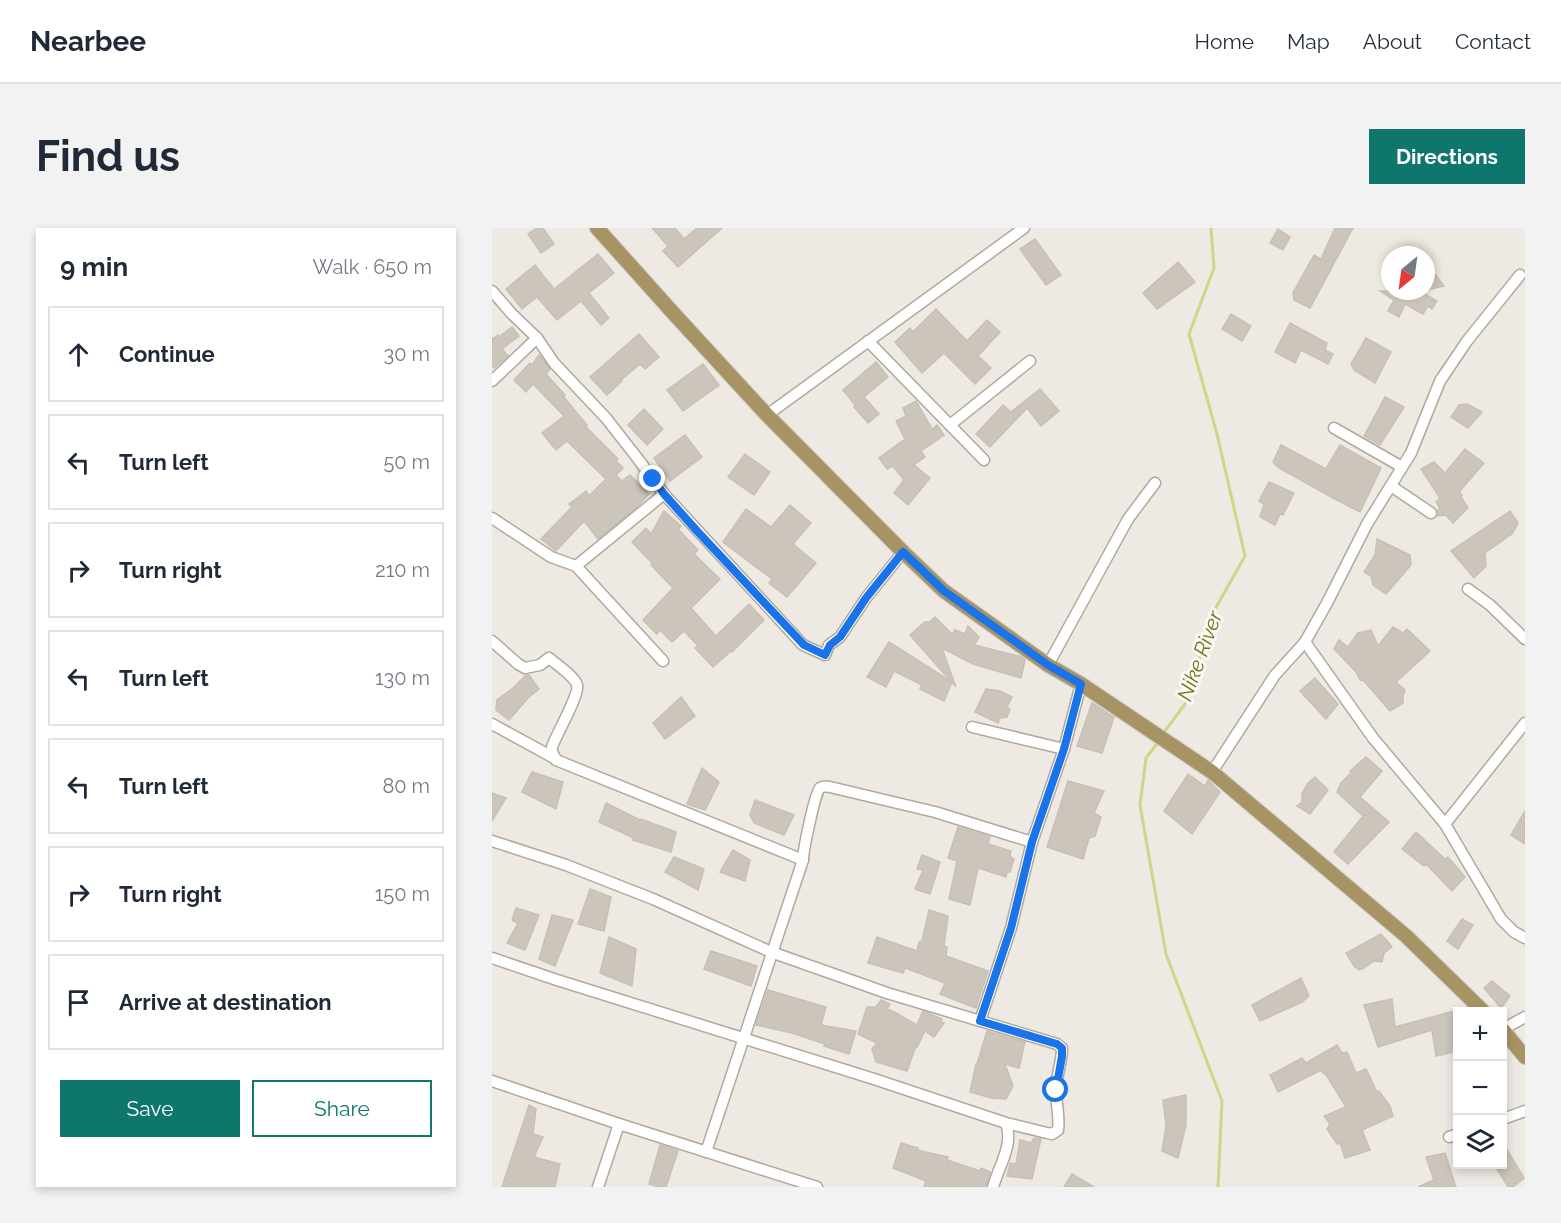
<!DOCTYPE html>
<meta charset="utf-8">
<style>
body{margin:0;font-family:Raleway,sans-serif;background:#f2f2f3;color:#1f2937}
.controls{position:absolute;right:18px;bottom:18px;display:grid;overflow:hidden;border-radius:0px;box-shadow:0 3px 9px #0003}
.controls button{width:54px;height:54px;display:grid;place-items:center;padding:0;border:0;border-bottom:2px solid #e0e1e3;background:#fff;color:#1f2937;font:30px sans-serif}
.compass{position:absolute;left:889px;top:18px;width:54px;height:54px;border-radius:50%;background:#fff;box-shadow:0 3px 9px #0003;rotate:209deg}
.stop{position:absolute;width:18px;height:18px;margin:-14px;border:4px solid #1a73e8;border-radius:50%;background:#fff}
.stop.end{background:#1a73e8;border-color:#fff;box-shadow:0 2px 6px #0008}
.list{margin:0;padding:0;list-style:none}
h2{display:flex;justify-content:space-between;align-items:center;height:78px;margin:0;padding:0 24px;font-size:26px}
h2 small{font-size:20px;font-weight:400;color:#747a83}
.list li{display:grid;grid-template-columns:39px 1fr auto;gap:18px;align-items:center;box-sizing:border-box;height:96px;margin:0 12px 12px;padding:0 12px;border:2px solid #e0e1e3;border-radius:0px}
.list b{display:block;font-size:22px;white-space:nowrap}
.list em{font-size:20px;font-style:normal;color:#747a83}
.actions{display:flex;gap:12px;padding:18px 24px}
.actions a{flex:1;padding:14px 0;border:2px solid #0f766e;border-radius:0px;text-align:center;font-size:21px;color:#0f766e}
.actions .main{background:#0f766e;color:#fff}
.icon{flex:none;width:33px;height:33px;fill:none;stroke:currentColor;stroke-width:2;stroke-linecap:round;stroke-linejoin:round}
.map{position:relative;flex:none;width:1033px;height:959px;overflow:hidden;border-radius:0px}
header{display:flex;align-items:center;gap:36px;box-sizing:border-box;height:84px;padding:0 30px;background:#fff;border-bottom:2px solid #e0e1e3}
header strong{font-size:28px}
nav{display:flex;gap:33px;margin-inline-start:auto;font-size:21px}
.intro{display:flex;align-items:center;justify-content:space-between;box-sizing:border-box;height:144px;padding:0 36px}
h1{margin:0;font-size:42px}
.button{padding:15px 27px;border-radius:0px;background:#0f766e;color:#fff;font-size:21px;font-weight:700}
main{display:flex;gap:36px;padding:0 36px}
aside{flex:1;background:#fff;border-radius:0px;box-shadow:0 3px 9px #0003}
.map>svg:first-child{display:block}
</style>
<header>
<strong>Nearbee</strong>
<nav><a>Home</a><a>Map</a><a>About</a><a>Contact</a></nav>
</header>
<div class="intro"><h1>Find us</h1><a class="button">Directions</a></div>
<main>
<aside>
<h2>9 min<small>Walk · 650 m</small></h2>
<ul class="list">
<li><svg class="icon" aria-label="ahead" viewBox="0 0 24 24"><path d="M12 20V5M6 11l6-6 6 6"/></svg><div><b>Continue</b></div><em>30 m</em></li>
<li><svg class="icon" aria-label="left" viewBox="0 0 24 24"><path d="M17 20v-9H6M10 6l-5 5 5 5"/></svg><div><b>Turn left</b></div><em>50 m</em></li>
<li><svg class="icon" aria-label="right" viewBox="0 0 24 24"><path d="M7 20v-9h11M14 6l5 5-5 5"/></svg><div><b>Turn right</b></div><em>210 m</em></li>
<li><svg class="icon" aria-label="left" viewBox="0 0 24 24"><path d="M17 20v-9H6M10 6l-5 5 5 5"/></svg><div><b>Turn left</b></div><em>130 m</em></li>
<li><svg class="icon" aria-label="left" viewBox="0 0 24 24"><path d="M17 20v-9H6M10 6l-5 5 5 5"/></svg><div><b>Turn left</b></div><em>80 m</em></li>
<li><svg class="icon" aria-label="right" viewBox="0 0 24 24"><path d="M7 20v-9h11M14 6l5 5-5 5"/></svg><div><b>Turn right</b></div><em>150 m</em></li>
<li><svg class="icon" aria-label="arrive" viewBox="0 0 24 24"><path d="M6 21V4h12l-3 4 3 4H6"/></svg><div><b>Arrive at destination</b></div></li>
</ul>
<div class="actions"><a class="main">Save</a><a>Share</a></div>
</aside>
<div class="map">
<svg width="1033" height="959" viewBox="0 0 1033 959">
<rect width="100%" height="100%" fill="#eee9e3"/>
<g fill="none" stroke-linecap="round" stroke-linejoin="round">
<g stroke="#cdd787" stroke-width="3">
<polyline points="670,507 693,476 722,383 753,328 725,206 697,106 722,40 719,0"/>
<polyline points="667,513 654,530 648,577 674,726 730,873 726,959"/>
</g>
</g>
<g fill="#ccc5bb" stroke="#c9c0b5" stroke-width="1.5">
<polygon points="45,0 51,0 62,16 49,25 36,6"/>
<polygon points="160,0 183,0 192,11 205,0 230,0 186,39 171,23 176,18"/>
<polygon points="843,0 861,0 818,80 802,72 801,65 822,27 829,31"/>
<polygon points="786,1 798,9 791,22 778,15"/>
<polygon points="543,11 569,47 554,57 528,21"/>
<polygon points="106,26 122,45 97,65 117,90 109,97 89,73 65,92 45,69 30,81 14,61 43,37 62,61"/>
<polygon points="686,34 703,54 665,81 651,65"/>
<polygon points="934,34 952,58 934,62"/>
<polygon points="888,63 928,63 945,73 940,81 936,78 931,86 913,76 907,89 896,83 902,72"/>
<polygon points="444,81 475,113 495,92 508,104 486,128 499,140 483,156 452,125 430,145 403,114 418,100 421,104"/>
<polygon points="739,86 759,98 750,113 730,101"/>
<polygon points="798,95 835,115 833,122 841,126 836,136 809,122 803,135 783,124"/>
<polygon points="20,99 27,108 10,121 16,128 2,140 0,137 0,109 1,111 6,107 7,109"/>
<polygon points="147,106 167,129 153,141 148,136 129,152 130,153 115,167 98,149"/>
<polygon points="874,110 899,124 883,155 862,142 859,136"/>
<polygon points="47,127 58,141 54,146 73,167 71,168 95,197 93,198 126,231 124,233 131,240 124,247 130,253 138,247 157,266 145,279 106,311 92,293 64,323 49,311 80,279 77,276 94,263 97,268 114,251 75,213 64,222 50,205 72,188 41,156 34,164 22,152 38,135 40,137"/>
<polygon points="384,134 396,149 372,169 387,186 376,195 362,179 363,177 351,162"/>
<polygon points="211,136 227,157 191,183 175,162"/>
<polygon points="548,161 567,183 549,198 535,180 498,219 484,206 511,177 519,184"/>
<polygon points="893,169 912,179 888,217 872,208"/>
<polygon points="424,173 440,201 445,197 452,207 429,223 433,229 422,237 438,250 416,277 402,265 412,252 401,238 395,241 387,230 413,211 404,193 414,188 411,180"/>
<polygon points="975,176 990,184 976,200 959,189 967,177"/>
<polygon points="152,181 171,201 155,217 136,197"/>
<polygon points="193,207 210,229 178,253 162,230"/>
<polygon points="789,217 834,241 848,217 889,240 868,284 841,270 787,240 781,234"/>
<polygon points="973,221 992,235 967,264 970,267 969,269 976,280 961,295 954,287 946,288 946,282 948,281 944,274 948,270 929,241 942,234 953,245"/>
<polygon points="253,226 278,244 262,267 236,249"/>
<polygon points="777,254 802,265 791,287 788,286 783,297 768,289 772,276 767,273"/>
<polygon points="298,277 319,295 301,316 324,335 295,369 277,355 280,351 231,314 254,281 279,299"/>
<polygon points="172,283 189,298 186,301 206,322 202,326 228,351 199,380 224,408 257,376 272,392 240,424 239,423 221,439 203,420 206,418 192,403 180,414 168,402 165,406 151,392 181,360 159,337 161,336 140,314 154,300 159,306"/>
<polygon points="1018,283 1026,295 1021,305 993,325 994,338 982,350 959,323"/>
<polygon points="885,311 918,327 919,337 894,366 881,357 879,348 872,344 883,327"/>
<polygon points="443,389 460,406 463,402 473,406 476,398 487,409 482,417 530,429 533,432 529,450 481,436 450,420 464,459 418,407 433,394 438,394"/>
<polygon points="901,399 911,405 915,401 938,423 904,454 913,462 911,469 911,475 898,483 872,453 868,452 864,444 842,421 847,412 856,419 866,405 879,402 886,418"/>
<polygon points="397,414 460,454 452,473 428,461 430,457 402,443 394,459 375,449"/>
<polygon points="34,447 37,447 47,461 37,469 17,492 4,482 5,472 20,461"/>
<polygon points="823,450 846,476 834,491 808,463"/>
<polygon points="494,461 508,463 520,469 515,479 518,481 515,489 508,490 506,495 483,484"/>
<polygon points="189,469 203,488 173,511 161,495"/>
<polygon points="600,475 622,489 610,525 585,518"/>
<polygon points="874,529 890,543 868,569 897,594 856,636 842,624 871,588 845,564 849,555 860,544 858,543"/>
<polygon points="210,540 227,554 213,582 195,576"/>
<polygon points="40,544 71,554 64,581 30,564"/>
<polygon points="696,546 713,558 716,552 728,564 700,606 672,583"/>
<polygon points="823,549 836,562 818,586 805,578 810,574 810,566 816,555"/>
<polygon points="576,553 612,563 602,585 609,589 603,608 597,610 591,631 555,619"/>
<polygon points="0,565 14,570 0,593"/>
<polygon points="263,572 302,587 292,607 262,595 258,587"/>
<polygon points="114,575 148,592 149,591 184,604 179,624 141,612 142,610 107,594"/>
<polygon points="1033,583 1033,616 1019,607"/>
<polygon points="466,599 498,609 496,616 519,623 518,628 522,631 518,644 515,644 514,649 486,640 478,677 457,671 465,633 456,630"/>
<polygon points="924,604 953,631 956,629 973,649 960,663 934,636 932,638 910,621"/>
<polygon points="241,622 258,632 253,653 228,644"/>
<polygon points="430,627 448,634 438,666 423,661 431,642 425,641"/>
<polygon points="182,629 212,641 206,662 173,644"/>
<polygon points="98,661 119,669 112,703 86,696"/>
<polygon points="24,680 47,687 33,722 15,715 26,695 20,692"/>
<polygon points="437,682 456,688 452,718 455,719 454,728 496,743 484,780 448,766 453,755 413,740 411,745 376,735 385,709 425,723 427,714 430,713"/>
<polygon points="60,687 81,692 63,738 47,731"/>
<polygon points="970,691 981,697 966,721 955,713"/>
<polygon points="889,706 900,719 892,725 890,734 882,733 872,740 867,742 862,738 854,725"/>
<polygon points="117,709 144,721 140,758 108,745"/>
<polygon points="219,723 265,738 259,758 212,741"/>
<polygon points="809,750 817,768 810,774 768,793 760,777"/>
<polygon points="1000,753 1018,768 1009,780 992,760"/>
<polygon points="276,762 334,779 329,797 364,803 357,826 332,818 333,816 300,805 264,797"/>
<polygon points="900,771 903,799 966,782 966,823 944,828 940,802 886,819 872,777"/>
<polygon points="389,772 398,776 395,781 404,785 425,797 431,783 450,791 449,794 452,795 442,809 433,803 425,819 424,818 415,843 384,834 380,821 385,815 366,806 375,779 384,779"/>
<polygon points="495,803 533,814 527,840 513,836 521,858 514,871 499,870 478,864 484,836 485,836"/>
<polygon points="845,817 850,825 855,824 864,845 874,841 885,864 887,863 898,878 901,888 870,902 878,922 853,930 848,915 845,916 835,901 838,896 832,888 854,879 833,845 832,846 829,842 786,864 778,847 810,830 814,835"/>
<polygon points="694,867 694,897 686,930 670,923 674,898 671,872"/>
<polygon points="37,877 44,881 41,906 51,909 42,929 68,936 63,959 10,959"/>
<polygon points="542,910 549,911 540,951 515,948 518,935 524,936 528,912 539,915"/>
<polygon points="409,915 426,920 425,922 456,929 455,932 488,943 489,940 498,944 494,959 432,959 434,953 401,940"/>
<polygon points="1011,915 1032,950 1021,959 1016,959 1002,936 1011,936"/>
<polygon points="168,917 186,923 174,959 167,959 157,956"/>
<polygon points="953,925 964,959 926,959 942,952 934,929"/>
<polygon points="580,946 602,959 572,959"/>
</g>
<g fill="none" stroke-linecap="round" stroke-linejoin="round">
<g stroke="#b0a99d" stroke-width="13">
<g id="minor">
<polyline points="0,63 20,86 45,110 62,135 114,190 146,231 172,266 311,417 333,427 337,417 348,409 374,370 411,324"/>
<polyline points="376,113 492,232"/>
<polyline points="0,153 45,110"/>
<polyline points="275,187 532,0"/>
<polyline points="458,197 538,133"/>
<polyline points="842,200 910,239"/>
<polyline points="899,258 939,285"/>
<polyline points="0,290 59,329 84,338 171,433"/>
<polyline points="84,338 172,266"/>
<polyline points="976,361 998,377 1033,411"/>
<path d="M0,413L26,436L33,440L48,437L57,430C64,436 83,449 85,457C88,466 64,507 60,519V524L64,532L311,632"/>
<polyline points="813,414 881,510 953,596 1009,691 1022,704 1033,710"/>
<polyline points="556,437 636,291 663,255"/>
<polyline points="0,496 64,531"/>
<polyline points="480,499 572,521"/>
<polyline points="720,544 783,447 813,414 835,375 875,296 919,225 948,153 975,113 1028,47"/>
<polyline points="953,596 1033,495"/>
<path d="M0,613L74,637L161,671L279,724L395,765L565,816L570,820C570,834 564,849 564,863C564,876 568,889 566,902L560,906L555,905L514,895L382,851L65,752L0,730"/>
<polyline points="488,793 519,700 540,614 572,521 589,456"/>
<polyline points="1011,801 1033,789"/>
<polyline points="0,853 127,896 325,959"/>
<polyline points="1011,891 1033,883"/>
<polyline points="957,909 966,906"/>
<path d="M214,924L311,632C311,623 323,564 328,560C331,558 334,558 338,559L443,584L540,614"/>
<polyline points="106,959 127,896"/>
<path d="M501,959C507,938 522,916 514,895"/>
</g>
</g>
<g stroke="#cac7c1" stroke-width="16">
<g id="major">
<polyline points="105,0 183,87 275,187 411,324 452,363 556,437 589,456 720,544 914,708 992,784"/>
<polyline points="1011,802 1033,829"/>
</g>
</g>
<use href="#minor" stroke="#fff" stroke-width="10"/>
<use href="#major" stroke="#a79464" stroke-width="14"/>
</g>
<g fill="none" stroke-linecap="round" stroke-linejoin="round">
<polyline stroke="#1a73e8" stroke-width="8" points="161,251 172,266 206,304 312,417 333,427 338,417 348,409 374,370 411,324 452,363 556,437 589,456 572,521 540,614 519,700 488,793 565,816 570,820 570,828 564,862"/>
</g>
<g text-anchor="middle" stroke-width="6" stroke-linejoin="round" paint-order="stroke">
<g font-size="21" font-style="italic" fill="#6a7815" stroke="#faf7f4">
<text transform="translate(708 428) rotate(-70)" y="7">Nike River</text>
</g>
</g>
</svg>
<div class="controls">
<button>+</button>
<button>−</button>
<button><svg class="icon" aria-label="layers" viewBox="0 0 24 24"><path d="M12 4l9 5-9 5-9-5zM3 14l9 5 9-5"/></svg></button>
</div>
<svg class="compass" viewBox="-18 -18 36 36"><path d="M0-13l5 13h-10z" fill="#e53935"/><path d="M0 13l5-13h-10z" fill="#747a83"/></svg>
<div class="stop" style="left:564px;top:862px"></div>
<div class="stop end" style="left:161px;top:251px"></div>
</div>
</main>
